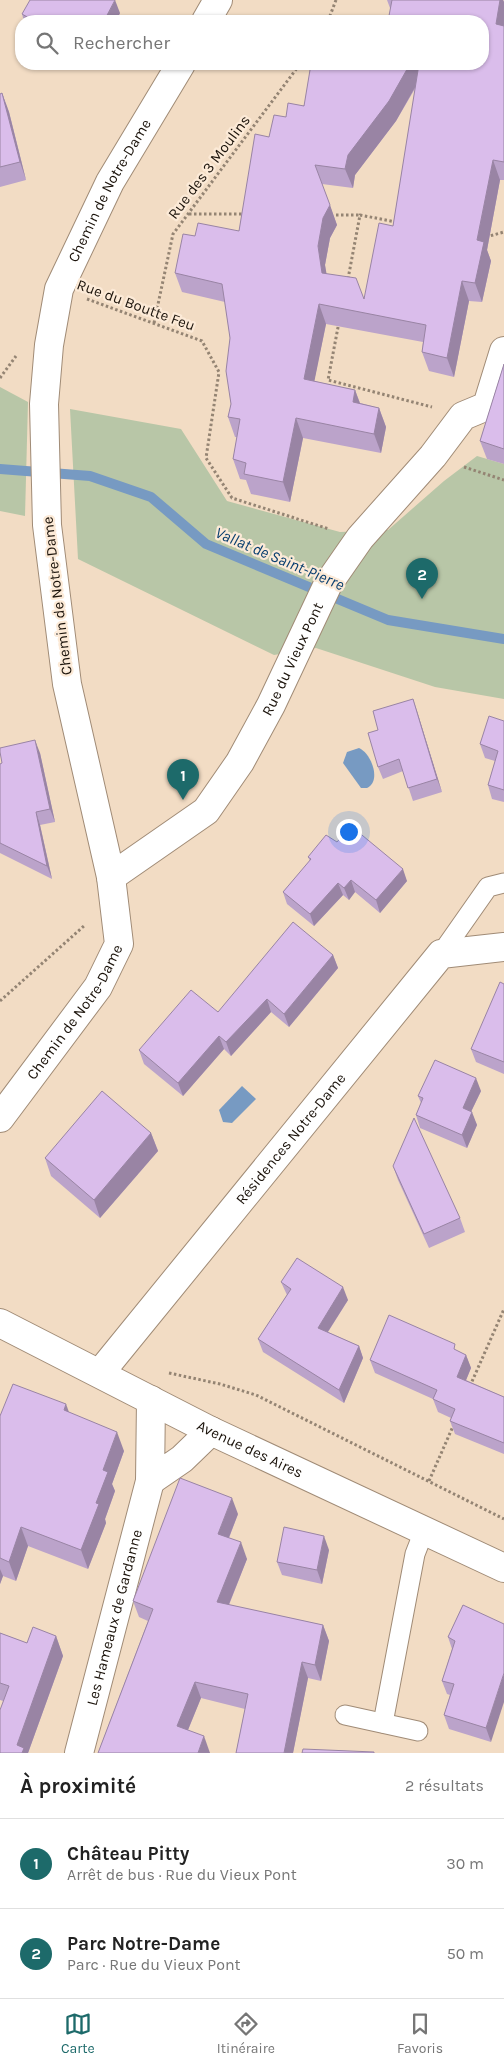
<!DOCTYPE html>
<html lang="fr">
<meta charset="utf-8">
<style>
body{margin:0;font-family:Karla,sans-serif;background:#f6f6f6;color:#222}
.you{position:absolute;left:348px;top:831px;width:18px;height:18px;margin:-12px;border:4px solid #fff;border-radius:50%;background:#1a73e8;box-shadow:0 0 0 8px #1a73e833}
.badge{display:grid;place-items:center;width:32px;height:32px;border-radius:50%;background:#1d6a6a;color:#fff;font-size:16px;font-weight:700}
.pin{position:absolute;translate:-50% -41px;filter:drop-shadow(0 1px 2px #0008)}
.pin::after{content:'';position:absolute;top:26px;width:18px;height:15px;background:inherit;clip-path:polygon(0 0,100% 0,50% 100%)}
.list{margin:0;padding:0;list-style:none}
h2{display:flex;justify-content:space-between;align-items:center;height:65px;margin:0;padding:0 20px;font-size:21px}
h2 small{font-size:16px;font-weight:400;color:#767676}
.list li{display:grid;grid-template-columns:32px 1fr auto;gap:15px;align-items:center;box-sizing:border-box;height:90px;padding:0 20px;border-top:1px solid #e0e0e0}
.list b{display:block;font-size:19px;white-space:nowrap}
.list p{margin:0;font-size:16px;white-space:nowrap;color:#767676}
.list em{font-size:16px;font-style:normal;color:#767676}
.icon{flex:none;width:28px;height:28px;fill:none;stroke:currentColor;stroke-width:2;stroke-linecap:round;stroke-linejoin:round}
.map{position:relative;flex:none;width:504px;height:1753px;overflow:hidden}
.search{position:absolute;background:#fff;box-shadow:0 1px 4px #0004;left:15px;right:15px;top:15px;height:55px;display:flex;align-items:center;gap:12px;box-sizing:border-box;padding:0 18px;border-radius:20px;color:#767676;font-size:19px}
.sheet{height:245px;background:#fff}
nav{display:flex;justify-content:space-around;align-items:center;box-sizing:border-box;height:70px;border-top:1px solid #e0e0e0;background:#fff;font-size:14px;color:#767676}
nav a{display:grid;justify-items:center;gap:2px}
nav .on{color:#1d6a6a}
.map>svg:first-child{display:block}
</style>
<div class="map">
<svg width="504" height="1753" viewBox="0 0 504 1753">
<rect width="100%" height="100%" fill="#f2dcc4"/>
<g fill="#b8c6a7">
<polygon points="0,387 28,402 25,516 0,511"/>
<polygon points="70,409 181,429 227,501 340,532 388,530 444,481 477,456 504,464 504,699 435,687 316,648 274,655 78,559"/>
</g>
<g fill="#779ac2">
<path d="M359,748C371,753 382,781 367,788H361L343,763L347,752Z"/>
<polygon points="242,1086 256,1099 232,1123 223,1122 219,1110"/>
</g>
<g fill="none" stroke-linecap="round" stroke-linejoin="round">
<polyline stroke="#779ac2" stroke-width="10" points="0,469 90,476 151,497 206,544 388,620 504,639"/>
<g stroke="#a08b76" stroke-width="21">
<g id="service">
<polyline points="441,954 488,887 504,883"/>
<polyline points="345,1715 418,1731"/>
<polyline points="383,1723 415,1554 424,1531"/>
</g>
</g>
<g stroke="#a08b76" stroke-width="30">
<g id="minor">
<polyline points="206,21 218,0"/>
<path id="s1" d="M111,877L206,811L240,762L271,705L328,584L360,538L433,456L463,416L487,406L504,351"/>
<path id="s2" d="M0,1118L98,987L119,944L111,877L67,684L47,525L44,404L49,345L59,289L110,182L181,64"/>
<path id="s3" d="M0,1323L211,1431L504,1568"/>
<path id="s4" d="M100,1373L441,954L504,947"/>
<polyline points="151,1400 150,1481 182,1459 211,1431"/>
<path id="s5" d="M79,1753L150,1481"/>
</g>
</g>
<g stroke="#948473" stroke-width="3" stroke-dasharray="2.5 2.5" stroke-linecap="butt">
<polyline points="328,21 336,0"/>
<polyline points="189,214 245,214"/>
<polyline points="336,215 360,215"/>
<polyline points="486,237 504,232"/>
<polyline points="348,279 360,215 396,222"/>
<polyline points="87,299 202,341 219,372 206,458 232,498 329,529"/>
<polyline points="339,322 328,380 432,407"/>
<polyline points="154,323 173,234 300,64"/>
<polyline points="0,378 16,356"/>
<polyline points="464,467 504,480"/>
<polyline points="0,1001 85,925"/>
<polyline points="169,1373 220,1384 256,1395 504,1519"/>
<polyline points="470,1386 504,1309"/>
<polyline points="429,1481 454,1424"/>
</g>
<use href="#service" stroke="#fff" stroke-width="19"/>
<use href="#minor" stroke="#fff" stroke-width="28"/>
</g>
<g fill="#bba3ca" fill-rule="evenodd">
<path d="M387,0H503L504,2V180H500L487,250L491,261L482,302L469,301L454,377L429,371L422,352L423,342L326,324L314,381L355,390L360,403L379,408L386,427L381,453L303,438L290,502L251,494L246,480L240,479L233,459L237,437H235L228,417L231,404L230,338L225,302L182,292L175,273L195,236L239,231L269,137L286,117L364,65L483,64L390,8ZM416,87L393,226L364,299L326,274L325,265L330,238L337,225L322,184L353,188L355,175L396,121Z"/>
<polygon points="120,13 116,21 24,21 22,14"/>
<polygon points="84,64 92,64 90,67"/>
<polygon points="2,93 9,112 26,180 0,187 0,94"/>
<polygon points="504,364 504,464 487,459 480,441"/>
<polygon points="413,699 442,792 413,801 403,771 383,779 378,767 378,730"/>
<polygon points="504,721 504,802 492,799 488,785 495,761 485,758 480,744"/>
<polygon points="40,753 55,822 40,825 52,879 0,853 0,764"/>
<polygon points="337,842 407,881 380,913 355,892 349,900 343,895 314,926 287,904 283,892 310,861 308,857"/>
<polygon points="333,955 338,968 289,1027 271,1012 231,1056 224,1049 183,1096 144,1064 139,1050 218,1012"/>
<polygon points="504,984 504,1074 476,1062 471,1049"/>
<polygon points="481,1091 471,1112 477,1125 467,1148 420,1128 416,1115 421,1103 418,1096"/>
<polygon points="151,1133 158,1151 100,1218 51,1176 45,1158"/>
<polygon points="393,1166 460,1218 465,1232 429,1248 398,1180"/>
<polygon points="281,1282 348,1300 328,1332 359,1346 363,1358 344,1403 263,1352 258,1339 287,1295"/>
<polygon points="458,1351 466,1355 471,1368 466,1380 504,1397 504,1454 455,1434 450,1421 451,1418 438,1412 433,1399 375,1373 370,1360"/>
<polygon points="69,1412 124,1451 112,1484 115,1491 105,1519 106,1523 88,1569 28,1546 16,1581 3,1576 0,1584 0,1416"/>
<polygon points="238,1514 229,1538 247,1559 229,1605 323,1625 329,1641 321,1681 308,1678 293,1753 236,1753 245,1709 201,1698 188,1730 210,1753 98,1753 148,1621 139,1617 133,1601"/>
<polygon points="329,1550 322,1584 282,1575 277,1562"/>
<polygon points="463,1605 491,1742 449,1729 444,1715 450,1695 447,1694 442,1681 452,1649 448,1637"/>
<polygon points="0,1633 27,1643 56,1636 63,1656 28,1753 0,1753 3,1701 0,1700"/>
</g>
<g fill="#9984a4">
<polygon points="115,0 120,13 116,21 104,21"/>
<polygon points="500,0 503,0 504,2 504,38 496,24"/>
<polygon points="410,64 426,64 427,66 396,121 355,175 353,188 345,169 348,155"/>
<polygon points="2,93 9,112 26,180 20,162"/>
<polygon points="493,160 500,180 487,250 491,261 482,302 475,283 477,240"/>
<polygon points="330,205 337,225 330,238 325,265 330,293 322,273 318,246 323,218"/>
<polygon points="462,281 469,301 454,377 447,358"/>
<polygon points="319,304 326,324 311,398 304,379"/>
<polygon points="355,390 362,409 353,402"/>
<polygon points="379,408 386,427 381,453 374,434"/>
<polygon points="296,418 303,438 290,502 283,482"/>
<polygon points="413,699 417,711 442,792 437,779"/>
<polygon points="35,740 40,753 55,822 50,809"/>
<polygon points="36,812 40,825 52,879 47,866"/>
<polygon points="403,869 407,881 380,913 376,900"/>
<polygon points="351,880 355,892 349,900 344,888"/>
<polygon points="338,883 343,895 314,926 310,914"/>
<polygon points="333,955 338,968 289,1027 284,1014"/>
<polygon points="267,999 271,1012 231,1056 226,1042"/>
<polygon points="219,1036 224,1049 183,1096 178,1083"/>
<polygon points="476,1078 481,1091 467,1120 463,1108"/>
<polygon points="472,1112 477,1125 467,1148 462,1135"/>
<polygon points="151,1133 158,1151 100,1218 94,1200"/>
<polygon points="343,1287 348,1300 322,1341 318,1328"/>
<polygon points="359,1346 363,1358 344,1403 339,1390"/>
<polygon points="466,1355 471,1368 462,1390 457,1377"/>
<polygon points="66,1404 73,1423 64,1410"/>
<polygon points="117,1432 124,1451 112,1484 115,1491 105,1519 106,1523 88,1569 81,1550 96,1503 103,1470"/>
<polygon points="232,1498 238,1514 224,1550 218,1534"/>
<polygon points="21,1527 28,1546 16,1581 9,1562"/>
<polygon points="324,1536 329,1550 322,1584 317,1570"/>
<polygon points="241,1542 247,1559 223,1619 217,1602"/>
<polygon points="0,1569 3,1576 0,1584"/>
<polygon points="323,1625 329,1641 321,1681 315,1665"/>
<polygon points="56,1636 63,1656 28,1753 20,1753 17,1745"/>
<polygon points="302,1662 308,1678 293,1753 284,1753"/>
<polygon points="504,1673 504,1702 491,1742 486,1728"/>
<polygon points="195,1682 201,1698 183,1742 177,1726"/>
<polygon points="204,1736 210,1753 198,1753"/>
</g>
<g fill="#dabdeb" stroke="#9984a4">
<polygon points="30,0 115,0 104,21 34,21 22,14"/>
<polygon points="392,0 500,0 496,24 504,26 504,162 493,160 477,240 484,242 475,283 462,281 447,358 422,352 426,325 319,304 304,379 355,390 353,402 379,408 374,434 296,418 283,482 244,474 246,463 233,459 240,419 228,417 231,404 226,371 230,338 222,284 175,273 183,234 195,236 198,223 239,231 255,134 269,137 274,115 286,117 288,103 304,106 311,64 359,64 364,65 364,64 410,64 389,101 348,155 345,169 315,165 330,205 323,218 318,246 322,273 356,278 364,299 379,223 393,226 419,64 483,64 483,21 388,21"/>
<polygon points="2,93 20,162 0,167 0,94"/>
<polygon points="504,364 504,449 480,441"/>
<polygon points="413,699 437,779 408,788 399,759 378,767 368,733 378,730 373,711"/>
<polygon points="489,716 504,721 504,790 488,785 498,751 480,744"/>
<polygon points="35,740 50,809 36,812 47,866 0,843 0,764 2,763 0,752 0,748"/>
<polygon points="351,826 403,869 376,900 351,880 344,888 338,883 310,914 283,892 311,859 308,857 326,835 337,842"/>
<polygon points="293,922 333,955 284,1014 267,999 226,1042 219,1036 178,1083 139,1050 191,990 218,1012"/>
<polygon points="500,982 504,984 504,1062 471,1049"/>
<polygon points="435,1060 476,1078 463,1108 472,1112 462,1135 416,1115 423,1098 418,1096"/>
<polygon points="102,1091 151,1133 94,1200 45,1158"/>
<polygon points="414,1118 460,1218 424,1234 393,1166"/>
<polygon points="297,1258 343,1287 318,1328 359,1346 339,1390 258,1339 291,1289 281,1282"/>
<polygon points="389,1315 455,1344 454,1349 466,1355 457,1377 504,1397 504,1443 450,1421 455,1409 433,1399 437,1390 370,1360"/>
<polygon points="13,1384 66,1404 64,1410 117,1432 103,1470 108,1472 96,1503 99,1504 81,1550 21,1527 9,1562 0,1558 0,1416"/>
<polygon points="180,1478 232,1498 218,1534 241,1542 217,1602 323,1625 315,1665 302,1662 284,1753 236,1753 248,1694 195,1682 177,1726 204,1736 198,1753 98,1753 153,1609 133,1601"/>
<polygon points="284,1527 324,1536 317,1570 277,1562"/>
<polygon points="463,1605 504,1624 504,1673 486,1728 444,1715 454,1684 442,1681 455,1641 448,1637"/>
<polygon points="33,1627 56,1636 17,1745 24,1748 22,1753 0,1753 0,1710 9,1686 0,1683 0,1633 27,1643"/>
<polygon points="303,1749 374,1752 374,1753 302,1753"/>
</g>
<g text-anchor="middle" stroke-width="4.5" stroke-linejoin="round" paint-order="stroke">
<g font-size="15" fill="#1b130b" stroke="#fcead7">
<text transform="translate(209 167) rotate(-53)" y="5">Rue des 3 Moulins</text>
<text dy="5" stroke="none"><textPath href="#s2" startOffset="985">Chemin de Notre-Dame</textPath></text>
<text transform="translate(136 305) rotate(20)" y="5">Rue du Boutte Feu</text>
<text transform="translate(57 596) rotate(-97)" y="5">Chemin de Notre-Dame</text>
<text dy="5" stroke="none"><textPath href="#s1" startOffset="291">Rue du Vieux Pont</textPath></text>
<text dy="5" stroke="none"><textPath href="#s2" startOffset="130">Chemin de Notre-Dame</textPath></text>
<text dy="5" stroke="none"><textPath href="#s4" startOffset="302">Résidences Notre-Dame</textPath></text>
<text dy="5" stroke="none"><textPath href="#s3" startOffset="280">Avenue des Aires</textPath></text>
<text dy="5" stroke="none"><textPath href="#s5" startOffset="140">Les Hameaux de Gardanne</textPath></text>
</g>
<g font-size="16" font-style="italic" fill="#083e6f" stroke="#fcead7">
<text transform="translate(280 558) rotate(23)" y="6">Vallat de Saint-Pierre</text>
</g>
</g>
</svg>
<div class="you"></div>
<div class="pin badge" style="left:183px;top:800px">1</div>
<div class="pin badge" style="left:422px;top:599px">2</div>
<div class="search"><svg class="icon" aria-label="search" viewBox="0 0 24 24"><circle cx="10" cy="10" r="6"/><path d="M15 15l6 6"/></svg>Rechercher</div>
</div>
<section class="sheet">
<h2>À proximité<small>2 résultats</small></h2>
<ul class="list">
<li><span class="badge">1</span><div><b>Château Pitty</b><p>Arrêt de bus · Rue du Vieux Pont</p></div><em>30 m</em></li>
<li><span class="badge">2</span><div><b>Parc Notre-Dame</b><p>Parc · Rue du Vieux Pont</p></div><em>50 m</em></li>
</ul>
</section>
<nav>
<a class="on"><svg class="icon" aria-label="map" viewBox="0 0 24 24"><path d="M3 6l6-2 6 2 6-2v14l-6 2-6-2-6 2zM9 4v14M15 6v14"/></svg>Carte</a>
<a><svg class="icon" aria-label="directions" viewBox="0 0 24 24"><path d="M12 3l9 9-9 9-9-9zM9 14v-3h6M13 9l2 2-2 2"/></svg>Itinéraire</a>
<a><svg class="icon" aria-label="saved" viewBox="0 0 24 24"><path d="M7 4h10v16l-5-4-5 4z"/></svg>Favoris</a>
</nav>
